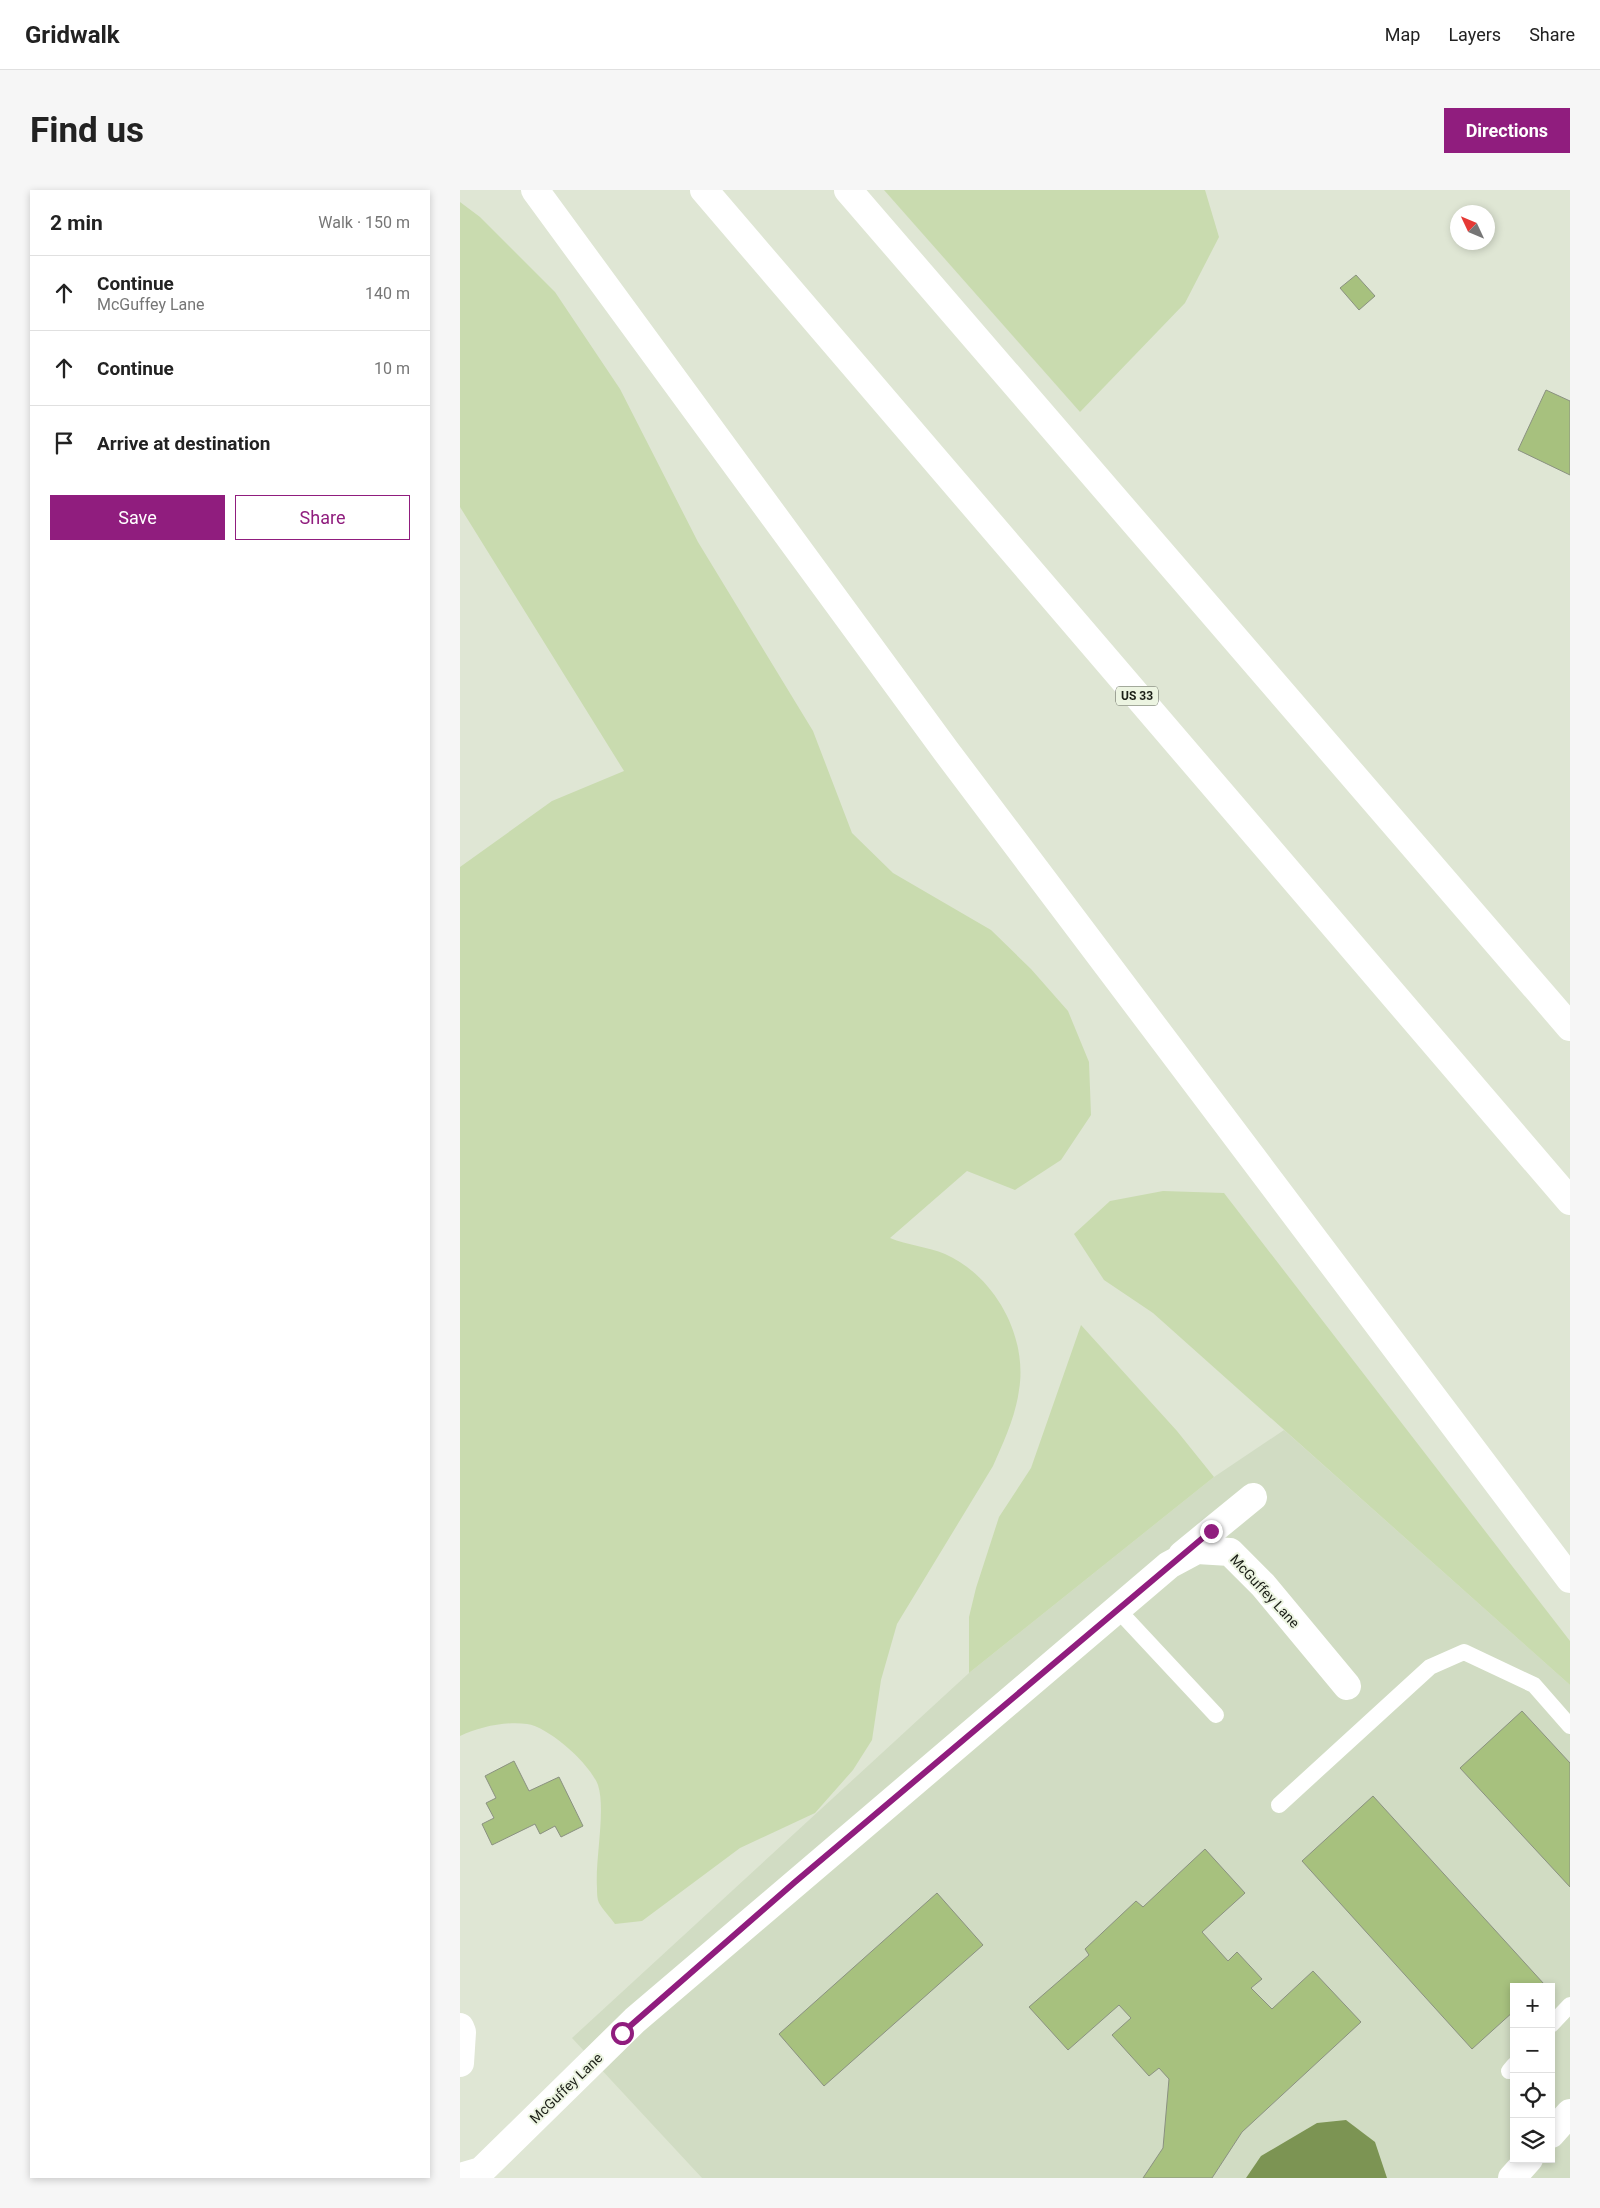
<!DOCTYPE html>
<meta charset="utf-8">
<style>
body{margin:0;font-family:Roboto,sans-serif;background:#f6f6f6;color:#222}
.controls{position:absolute;right:15px;bottom:15px;display:grid;overflow:hidden;border-radius:0px;box-shadow:0 2px 8px #0003}
.controls button{width:45px;height:45px;display:grid;place-items:center;padding:0;border:0;border-bottom:1px solid #e0e0e0;background:#fff;color:#222;font:25px sans-serif}
.compass{position:absolute;left:990px;top:15px;width:45px;height:45px;border-radius:50%;background:#fff;box-shadow:0 2px 8px #0003;rotate:314deg}
.stop{position:absolute;width:15px;height:15px;margin:-11px;border:4px solid #901d7e;border-radius:50%;background:#fff}
.stop.end{background:#901d7e;border-color:#fff;box-shadow:0 1px 5px #0008}
.list{margin:0;padding:0;list-style:none}
h2{display:flex;justify-content:space-between;align-items:center;height:65px;margin:0;padding:0 20px;font-size:21px}
h2 small{font-size:16px;font-weight:400;color:#767676}
.list li{display:grid;grid-template-columns:32px 1fr auto;gap:15px;align-items:center;box-sizing:border-box;height:75px;padding:0 20px;border-top:1px solid #e0e0e0}
.list b{display:block;font-size:19px;white-space:nowrap}
.list p{margin:0;font-size:16px;white-space:nowrap;color:#767676}
.list em{font-size:16px;font-style:normal;color:#767676}
.actions{display:flex;gap:10px;padding:15px 20px}
.actions a{flex:1;padding:11px 0;border:1px solid #901d7e;border-radius:0px;text-align:center;font-size:18px;color:#901d7e}
.actions .main{background:#901d7e;color:#fff}
.icon{flex:none;width:28px;height:28px;fill:none;stroke:currentColor;stroke-width:2;stroke-linecap:round;stroke-linejoin:round}
.map{position:relative;flex:none;width:1110px;height:1988px;overflow:hidden;border-radius:0px}
header{display:flex;align-items:center;gap:30px;box-sizing:border-box;height:70px;padding:0 25px;background:#fff;border-bottom:1px solid #e0e0e0}
header strong{font-size:24px}
nav{display:flex;gap:28px;margin-inline-start:auto;font-size:18px}
.intro{display:flex;align-items:center;justify-content:space-between;box-sizing:border-box;height:120px;padding:0 30px}
h1{margin:0;font-size:35px}
.button{padding:12px 22px;border-radius:0px;background:#901d7e;color:#fff;font-size:18px;font-weight:700}
main{display:flex;gap:30px;padding:0 30px}
aside{flex:1;background:#fff;border-radius:0px;box-shadow:0 2px 8px #0003}
.map>svg:first-child{display:block}
</style>
<header>
<strong>Gridwalk</strong>
<nav><a>Map</a><a>Layers</a><a>Share</a></nav>
</header>
<div class="intro"><h1>Find us</h1><a class="button">Directions</a></div>
<main>
<aside>
<h2>2 min<small>Walk · 150 m</small></h2>
<ul class="list">
<li><svg class="icon" aria-label="ahead" viewBox="0 0 24 24"><path d="M12 20V5M6 11l6-6 6 6"/></svg><div><b>Continue</b><p>McGuffey Lane</p></div><em>140 m</em></li>
<li><svg class="icon" aria-label="ahead" viewBox="0 0 24 24"><path d="M12 20V5M6 11l6-6 6 6"/></svg><div><b>Continue</b></div><em>10 m</em></li>
<li><svg class="icon" aria-label="arrive" viewBox="0 0 24 24"><path d="M6 21V4h12l-3 4 3 4H6"/></svg><div><b>Arrive at destination</b></div></li>
</ul>
<div class="actions"><a class="main">Save</a><a>Share</a></div>
</aside>
<div class="map">
<svg width="1110" height="1988" viewBox="0 0 1110 1988">
<rect width="100%" height="100%" fill="#dfe6d4"/>
<path fill="#d1dcc3" fill-rule="evenodd" d="M824,1240L1110,1495V1988H242L112,1848L509,1483L754,1287ZM1054,1797H1091V1969H1054Z"/>
<g fill="#c9dbaf">
<polygon points="424,0 745,0 759,47 725,113 620,222"/>
<path d="M0,12L20,27L95,102L160,199L238,352L353,541L392,643L433,683L531,740L571,779L608,821L629,872L631,925L601,970L555,1000L507,981L430,1048C447,1055 468,1057 485,1064C535,1086 568,1147 559,1200C556,1225 543,1254 533,1276L437,1434L421,1490L412,1550L393,1580L355,1623L280,1658L182,1731L155,1734C150,1727 143,1720 139,1713C137,1709 137,1703 137,1698C135,1669 146,1620 138,1595C130,1574 89,1537 67,1534C46,1531 19,1537 0,1546V677L92,611L164,581L0,317Z"/>
<polygon points="703,1001 764,1003 1110,1451 1110,1495 693,1123 644,1090 614,1044 650,1011"/>
<polygon points="621,1135 717,1241 754,1287 509,1483 509,1427 516,1398 539,1327 571,1278"/>
</g>
<polygon fill="#7c9453" points="886,1930 915,1952 927,1988 786,1988 801,1966 857,1933"/>
<g fill="#a7c17e" stroke="#8a9180">
<polygon points="896,85 915,106 899,120 880,98"/>
<polygon points="1086,200 1110,211 1110,285 1058,260"/>
<polygon points="1062,1521 1110,1573 1110,1697 1000,1578"/>
<polygon points="54,1571 69,1601 99,1587 123,1636 101,1647 95,1636 80,1644 75,1634 32,1655 22,1634 34,1628 26,1613 36,1608 25,1586"/>
<polygon points="913,1606 1084,1794 1081,1797 1054,1797 1054,1821 1012,1859 842,1671"/>
<polygon points="745,1659 785,1703 742,1742 768,1771 777,1762 802,1789 791,1798 812,1819 853,1781 901,1832 782,1942 752,1988 683,1988 703,1958 709,1889 699,1878 689,1886 652,1845 671,1828 659,1815 608,1860 569,1817 629,1765 625,1759 676,1711 683,1717"/>
<polygon points="477,1703 523,1755 364,1896 319,1844"/>
</g>
<g fill="none" stroke-linecap="round" stroke-linejoin="round">
<g stroke="#fff" stroke-width="16">
<polyline points="658,1420 756,1525"/>
<polyline points="819,1615 970,1477 1004,1462 1074,1495 1110,1536"/>
<polyline points="1091,1835 1110,1815"/>
<polyline points="1049,1881 1054,1875"/>
</g>
<g stroke="#fff" stroke-width="28">
<polyline points="722,1365 793,1307"/>
<polyline points="0,1837 2,1842 0,1873"/>
<polyline points="0,1987 21,1981 175,1830 709,1375 737,1360 770,1362 803,1395 887,1496"/>
</g>
<g stroke="#fff" stroke-width="28">
<polyline points="1091,1944 1110,1923"/>
<polyline points="1052,1988 1069,1969"/>
</g>
<g stroke="#fff" stroke-width="28">
<polyline points="75,0 486,561 1110,1389"/>
<polyline points="244,0 1110,1011"/>
<polyline points="388,0 1110,837"/>
</g>
</g>
<g fill="none" stroke-linecap="round" stroke-linejoin="round">
<polyline stroke="#901d7e" stroke-width="6" points="162,1843 335,1692 751,1341"/>
</g>
<g text-anchor="middle" stroke-width="4" stroke-linejoin="round" paint-order="stroke">
<rect fill="#ecf4e1" stroke="#5a5e54" stroke-width="1" x="656" y="496.5" width="42" height="19" rx="4"/>
<g font-size="12" font-weight="bold" fill="#1b1e17">
<text x="677" y="510">US 33</text>
</g>
<g font-size="14" fill="#1b1e17" stroke="#ecf4e1">
<text transform="translate(805 1401) rotate(47)" y="5">McGuffey Lane</text>
<text transform="translate(106 1898) rotate(-44)" y="5">McGuffey Lane</text>
</g>
</g>
</svg>
<div class="controls">
<button>+</button>
<button>−</button>
<button><svg class="icon" aria-label="locate" viewBox="0 0 24 24"><circle cx="12" cy="12" r="6"/><path d="M12 2v4M12 18v4M2 12h4M18 12h4"/></svg></button>
<button><svg class="icon" aria-label="layers" viewBox="0 0 24 24"><path d="M12 4l9 5-9 5-9-5zM3 14l9 5 9-5"/></svg></button>
</div>
<svg class="compass" viewBox="-18 -18 36 36"><path d="M0-13l5 13h-10z" fill="#e53935"/><path d="M0 13l5-13h-10z" fill="#767676"/></svg>
<div class="stop" style="left:162px;top:1843px"></div>
<div class="stop end" style="left:751px;top:1341px"></div>
</div>
</main>
